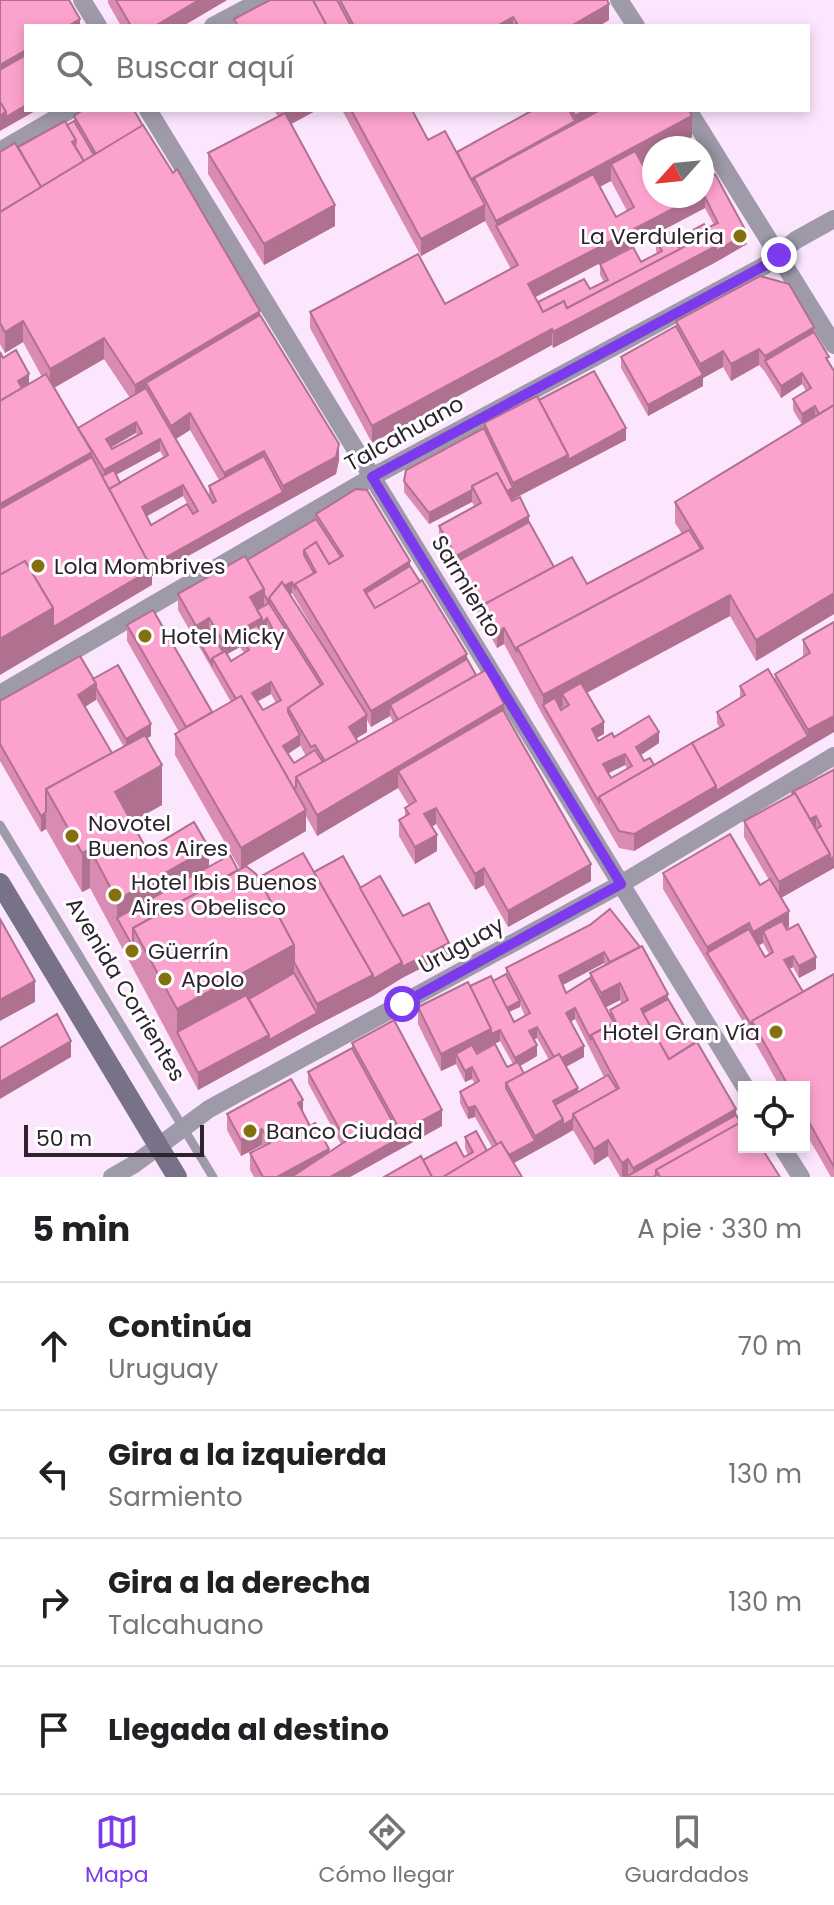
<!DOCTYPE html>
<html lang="es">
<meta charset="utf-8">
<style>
body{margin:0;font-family:Poppins,sans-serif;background:#f6f6f6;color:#202124}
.controls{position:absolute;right:24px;bottom:24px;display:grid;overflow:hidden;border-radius:0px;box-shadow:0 4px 12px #0003}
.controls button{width:72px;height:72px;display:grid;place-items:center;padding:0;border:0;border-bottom:2px solid #e0e0e0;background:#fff;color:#202124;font:40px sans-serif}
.compass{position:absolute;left:642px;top:136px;width:72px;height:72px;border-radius:50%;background:#fff;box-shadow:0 4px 12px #0003;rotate:243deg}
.scale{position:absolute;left:24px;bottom:20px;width:180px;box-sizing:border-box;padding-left:8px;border:4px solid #2d232e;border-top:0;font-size:22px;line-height:28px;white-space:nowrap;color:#2d232e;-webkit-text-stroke:6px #fff;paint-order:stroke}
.stop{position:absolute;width:24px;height:24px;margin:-18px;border:6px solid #7c3aed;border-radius:50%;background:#fff}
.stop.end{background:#7c3aed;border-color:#fff;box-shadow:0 2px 8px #0008}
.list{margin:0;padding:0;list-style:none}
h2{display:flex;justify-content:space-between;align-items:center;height:104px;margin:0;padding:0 32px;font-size:34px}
h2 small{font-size:26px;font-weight:400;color:#757577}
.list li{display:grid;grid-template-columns:52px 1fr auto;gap:24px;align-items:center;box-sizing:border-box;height:128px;padding:0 32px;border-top:2px solid #e0e0e0}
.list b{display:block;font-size:30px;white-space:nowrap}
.list p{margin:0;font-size:26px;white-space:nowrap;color:#757577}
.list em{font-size:26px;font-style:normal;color:#757577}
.icon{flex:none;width:44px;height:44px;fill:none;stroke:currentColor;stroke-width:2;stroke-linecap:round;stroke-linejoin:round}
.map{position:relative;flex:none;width:834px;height:1177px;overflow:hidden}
.search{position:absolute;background:#fff;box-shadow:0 4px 12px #0003;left:24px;right:24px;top:24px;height:88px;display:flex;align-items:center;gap:20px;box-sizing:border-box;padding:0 28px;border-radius:0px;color:#757577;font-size:30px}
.sheet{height:616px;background:#fff}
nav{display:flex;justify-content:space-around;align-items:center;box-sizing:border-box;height:112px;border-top:2px solid #e0e0e0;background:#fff;font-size:22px;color:#757577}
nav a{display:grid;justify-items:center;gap:4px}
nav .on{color:#7c3aed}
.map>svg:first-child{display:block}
</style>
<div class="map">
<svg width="834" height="1177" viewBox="0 0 834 1177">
<rect width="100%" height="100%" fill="#fce6fe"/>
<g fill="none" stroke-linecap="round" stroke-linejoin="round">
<polyline stroke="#9e9aa9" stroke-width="9" points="0,825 213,1177"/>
<g stroke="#9e9aa9" stroke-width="18">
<polyline points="82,0 98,26"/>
<polyline points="619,0 636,26"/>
<polyline points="213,26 262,0"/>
<polyline points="148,110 745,1087"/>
<polyline points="688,110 834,345"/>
<polyline points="0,151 70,110"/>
<polyline points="0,694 372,477 764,266 796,240 834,219"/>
<polyline points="782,1147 801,1177"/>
<polyline points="112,1177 133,1165 209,1109 621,884 834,756"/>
</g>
<polyline stroke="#777288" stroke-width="20" points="0,883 177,1177"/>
</g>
<g fill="#d98bb1" fill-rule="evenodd">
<polygon points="108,0 227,0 183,26 121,26 108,3"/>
<polygon points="270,0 503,0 609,20 599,26 234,26 234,19"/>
<polygon points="274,110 317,110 291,124 335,226 264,265 208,174 208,153 278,117"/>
<path d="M342,110H412L428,140L457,152L533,110H689L692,137L671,148H654V157L642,164L654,196H702V181L747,244L716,262L553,348L552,345L372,443L310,328V312L445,304L511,269L485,221L421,256ZM611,181L627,211L616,217L600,186ZM705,208L714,225L686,234V246L680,249L656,239V250L657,254L641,262L600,264V275L604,282L590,289L538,302L535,297Z"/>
<path d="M74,116L260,315L339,460L336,474L152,576V585L3,358L29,384L42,377L23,342L5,353L0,344V152L18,147L67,125L74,121ZM104,359L130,398L78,428L54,388ZM190,430L219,480L209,486V496L176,439ZM136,433L137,435L112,449L111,448ZM160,451L164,458L120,483L116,475ZM183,496L193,514L151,525L146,516Z"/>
<path d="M676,321L814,332L834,371V614L756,661L730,616L587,693L604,734L597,738L598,741L614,737L659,743L641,755L644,761L654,765L720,728L717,723V712L740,698V686L775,680V674L803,657V640L834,622V732L634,851L619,848L543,716L504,644L497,648L439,543V526L474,506L472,502L429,524L404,492V481L484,428V423L539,400L626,440L512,500L529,522L554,567L587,584L682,534L675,523V502L802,425L793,410V399L806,391L802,384L781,398L765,372L759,365L731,381L723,367L703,378V386L648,416L621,368V357L676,326ZM625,765L627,769L611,778L608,773Z"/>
<path d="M316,514L410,566L476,675L504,713L591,881L508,927L484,885L475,890L436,824L432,827L437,851L415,864L399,836V820L405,816V808L409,806L398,788L317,836L306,816V831L246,866L258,878L314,872L360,888L403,916L449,954L402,978L373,996L317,1025L198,1090L90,888L82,892L46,829L41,832L0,761V701L93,679L151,736L147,738L162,805L131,822L147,850L209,867L238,870L240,869L175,755V734L179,732L127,641V625L213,712L231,702L178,610V594L247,560L316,519ZM292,593L329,656L290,595ZM240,647L244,653L231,661L227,654ZM271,694L276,703L263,710L257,702ZM96,699L124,747L112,753L85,707ZM390,716L393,722L358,742L356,738L367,732V720L371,727ZM300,745L306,756L294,763L288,754Z"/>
<path d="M834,764V868L781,898L789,927L786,929L816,969L799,978L793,967L789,969L803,992L834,974V1177H831L804,1130V1087H780L752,1037L663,889V873L760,885L769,880L744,837V821L792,795V792L833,770ZM763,943L769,954L765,957L758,946Z"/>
<path d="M590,925L668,999L741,1123L780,1177H620L608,1156L594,1165L573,1130L514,1163L423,1160L464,1157L468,1155L465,1148V1137L487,1151L492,1147L475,1117L468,1119L460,1103V1092L475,1084L472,1079L465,1082L456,1064L441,1071L418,1024V1007L470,986L493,981L506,974V968ZM604,963L605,965L590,973V978L566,993L563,985ZM620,1000L621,1003L610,1010V1015L605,1007ZM520,1005L525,1016L514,1022L509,1012L520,1007ZM575,1019L604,1077L578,1092L566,1067L584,1057L571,1022ZM537,1038L549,1060L524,1074L520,1066L537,1056L534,1040ZM500,1041L513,1064L507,1067L476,1053Z"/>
<polygon points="352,1043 442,1126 350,1177 254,1177 250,1170 250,1153 263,1146 262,1145 241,1156 227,1130 227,1114 303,1112 310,1126 329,1152 341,1144 308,1083 308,1072 352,1048"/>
</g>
<g fill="#b07190">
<polygon points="199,0 227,0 183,26 155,26"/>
<polygon points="609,4 609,20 599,26 571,26"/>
<polygon points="513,17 513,26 497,26"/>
<polygon points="80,19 80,26 68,26"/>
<polygon points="26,50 26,67 0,82 0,65"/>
<polygon points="26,105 26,110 37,110 0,131 0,115 6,112"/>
<polygon points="287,110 317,110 284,128 284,112"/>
<polygon points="586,110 614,110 575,132 575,116"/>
<polygon points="692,116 692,137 671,148 654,148 654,157 618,177 611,164 611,181 503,239 496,226 496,221"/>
<polygon points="575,121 575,132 474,178 474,189 469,180"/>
<polygon points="705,197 705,208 528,301 528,284 686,202"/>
<polygon points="335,205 335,226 264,265 264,244"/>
<polygon points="485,205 485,221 421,256 421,239"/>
<polygon points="747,233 747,244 716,262 553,348 553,332 716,246"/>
<polygon points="260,311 260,332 146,383 146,399 135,406 135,385"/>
<polygon points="23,321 23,342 5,353 5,332"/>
<polygon points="814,327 814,343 765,361 765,356"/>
<polygon points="552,329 552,345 372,443 372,426"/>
<polygon points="104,338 104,359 50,390 50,369"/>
<polygon points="759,349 759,365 731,381 731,364"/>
<polygon points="723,351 723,367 703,378 703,386 648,416 648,405 700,377 700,364"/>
<polygon points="802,373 802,384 781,398 781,386"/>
<polygon points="29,374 29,391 24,394 18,381"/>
<polygon points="815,406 815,418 802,425 802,414"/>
<polygon points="190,413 190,430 171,442 171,426"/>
<polygon points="136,422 136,433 106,450 106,439"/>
<polygon points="626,428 626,440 505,503 505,492 513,488 513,483 568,455"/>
<polygon points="160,439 160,451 104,481 104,470"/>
<polygon points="339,444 339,460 336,474 152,576 152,585 0,675 0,639 53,608 149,567 283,492 283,486"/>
<polygon points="264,451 264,467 224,490 224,473"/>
<polygon points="92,452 92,473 0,525 0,504"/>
<polygon points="183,485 183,496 142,519 142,507"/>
<polygon points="472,490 472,502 429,524 429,513"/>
<polygon points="529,516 529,533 456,562 456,573 456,556"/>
<polygon points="410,561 410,577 364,595 364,590"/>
<polygon points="292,582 292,593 282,599 282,588"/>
<polygon points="264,589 264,606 250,614 250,597"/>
<polygon points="834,593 834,614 756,661 756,640"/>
<polygon points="730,595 730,616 567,703 562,694 563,706 548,714 543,705 543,695"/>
<polygon points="209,618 209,635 196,636 196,626"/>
<polygon points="262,618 267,618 267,630 262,634 240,635 240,647 222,657 222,640"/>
<polygon points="504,628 504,644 497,648 497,632"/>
<polygon points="467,654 467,670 390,705 390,716 371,727 371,711"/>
<polygon points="271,682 271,694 252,704 252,693"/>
<polygon points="96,683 96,700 78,711 78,695"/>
<polygon points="504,704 504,725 398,771 398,788 317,836 317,815"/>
<polygon points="367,715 367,732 349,743 349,727"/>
<polygon points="834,716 834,732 808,747 808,730"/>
<polygon points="604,722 604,734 592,740 592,729"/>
<polygon points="151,724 151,736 126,750 126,739"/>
<polygon points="659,732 659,743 636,758 636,747"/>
<polygon points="300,735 300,746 283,757 283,746"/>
<polygon points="808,736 808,747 634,851 634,834 716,786"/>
<polygon points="625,754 625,765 603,776 603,764"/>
<polygon points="162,765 162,805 115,831 115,792"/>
<polygon points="436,808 436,824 424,831 424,814"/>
<polygon points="306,810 306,831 241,869 241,848"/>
<polygon points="46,812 46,829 41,832 41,816"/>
<polygon points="816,816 816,828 808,832 808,821"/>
<polygon points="437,835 437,851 415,864 415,847"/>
<polygon points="209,848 209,888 117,918 117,900"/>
<polygon points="90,849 90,888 82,892 82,853"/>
<polygon points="830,854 834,857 834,868 779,899 779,882"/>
<polygon points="591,864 591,881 508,927 508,911"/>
<polygon points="484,868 484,885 475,890 475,874"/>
<polygon points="789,911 789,927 767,940 763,931 763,943 753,948 753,932"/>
<polygon points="749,923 749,940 707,953 707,964 707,947"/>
<polygon points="449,943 449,954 402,978 373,996 317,1025 198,1090 198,1073 269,1035 317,1013 317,1004 373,975"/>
<polygon points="294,945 294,984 177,1032 177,1009"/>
<polygon points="604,952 604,963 559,987 559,976"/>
<polygon points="793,956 793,967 784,972 784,960"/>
<polygon points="816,957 816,969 799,978 799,966"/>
<polygon points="35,981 35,1002 0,1021 0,1000"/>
<polygon points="620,983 620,1000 601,1010 601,993"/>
<polygon points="668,994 668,1010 641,1014 641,1009"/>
<polygon points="520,1001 520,1007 504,1014 504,1009"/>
<polygon points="575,1008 575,1019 566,1024 566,1013"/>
<polygon points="537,1027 537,1038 529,1042 529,1031"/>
<polygon points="491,1029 500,1030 500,1041 460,1062 456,1054 456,1064 441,1071 441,1054"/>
<polygon points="71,1041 71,1057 0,1099 0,1082"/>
<polygon points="537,1045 537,1056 515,1069 515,1058"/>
<polygon points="584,1046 584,1057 556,1072 556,1061"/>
<polygon points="472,1067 472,1079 465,1082 465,1071"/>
<polygon points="578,1088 578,1104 553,1106 553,1101"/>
<polygon points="303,1100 303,1117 298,1103"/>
<polygon points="475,1106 475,1117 468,1119 468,1108"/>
<polygon points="736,1109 736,1126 633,1177 633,1168"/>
<polygon points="442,1110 442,1126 350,1177 330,1177 401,1137 401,1132"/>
<polygon points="563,1119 563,1136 505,1168 505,1157 535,1141 535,1136"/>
<polygon points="573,1119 573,1130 563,1136 563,1125"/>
<polygon points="262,1129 262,1145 241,1156 241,1140"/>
<polygon points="608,1140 608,1156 594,1165 594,1149"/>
<polygon points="329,1149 329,1165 293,1177 277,1177"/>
<polygon points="628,1159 628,1175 622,1177 622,1163"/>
</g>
<g fill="#fca2ce" stroke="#b07190" stroke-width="2" fill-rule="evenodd">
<polygon points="0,0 69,0 80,19 68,26 26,26 26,50 0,65"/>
<polygon points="116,0 199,0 155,26 131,26"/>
<polygon points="270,0 313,0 327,26 238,26 234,19"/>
<polygon points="313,0 337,0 351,26 327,26"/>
<polygon points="340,0 607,0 609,4 571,26 514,26 517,23 513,17 497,26 426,26 425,25 423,26 354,26"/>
<polygon points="26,55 26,105 6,117 6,112 0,102 0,70"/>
<polygon points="0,102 6,112 0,115"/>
<polygon points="83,110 134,110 143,126 96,154 74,116"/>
<polygon points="351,110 412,110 428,140 445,131 485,205 421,239"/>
<polygon points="533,110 569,110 575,121 471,179 457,152"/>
<polygon points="572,110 586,110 575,116"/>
<polygon points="600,110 689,110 692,116 496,221 474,178"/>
<polygon points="285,113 335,205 264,244 208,153"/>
<polygon points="65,121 76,140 72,142 84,161 41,187 18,147"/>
<polygon points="74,121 94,155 84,161 75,146 76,140 67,125"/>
<polygon points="143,125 173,173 177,169 260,311 135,385 104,338 50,369 23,321 5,332 0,323 0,212"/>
<polygon points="15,143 41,187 0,212 0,152"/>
<polygon points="635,151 654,185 654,196 684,196 686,202 528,284 543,312 564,301 567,308 691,243 686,234 704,224 716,246 553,332 552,329 372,426 310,312 418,254 445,304 518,265 496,226 593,174 616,217 634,207 611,164"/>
<polygon points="715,174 747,233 716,251 716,246 707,228 718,223 705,197 686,207 686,202 684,196 702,196 702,181"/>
<polygon points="670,232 680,249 567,308 564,301 543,312 538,302 584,279 590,289 608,280 600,264 633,247 641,262 662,251 656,239"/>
<polygon points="760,276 789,284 814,327 765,356 759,349 731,364 723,351 700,364 676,321"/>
<polygon points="260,315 339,444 336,457 283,486 264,451 224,473 190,413 171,426 146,383"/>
<polygon points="676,326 703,375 648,405 621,357"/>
<polygon points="814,332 829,357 826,358 834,371 834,405 819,414 815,406 802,414 793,399 811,388 802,373 781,386 765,361"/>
<polygon points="16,350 29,374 18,381 22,388 0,401 0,352 3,358"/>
<polygon points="594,371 626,428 568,460 568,455 539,400"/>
<polygon points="46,374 92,452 0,504 0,401"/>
<path d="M146,388L213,503L216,501L209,486L264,456L283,492L150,566L109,489L168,455L160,439L104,470L78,428ZM136,422L142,433L112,449L106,439ZM183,485L198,511L193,514L187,504L151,525L142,507Z"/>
<polygon points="537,396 568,455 513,483 484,423"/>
<polygon points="834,405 834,593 756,640 730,595 543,695 517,647 703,548 675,502"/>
<polygon points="484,428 513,488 507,491 497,473 472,486 472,490 429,513 404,481 406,470"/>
<polygon points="92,457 152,569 53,627 53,608 25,561 0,575 0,509"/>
<polygon points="114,470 120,483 109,489 102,476"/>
<polygon points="497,473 512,501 520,497 529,516 456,556 439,526 481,503 472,486"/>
<polygon points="356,489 367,490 410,561 364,590 375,608 422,580 467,654 371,711 295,584 316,572 304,550 316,542 329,564 343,556 316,514"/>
<polygon points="316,519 341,557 329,564 316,542 304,550 304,555 314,573 295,584 295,589 292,582 284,586 282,582 269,598 269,603 264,594 264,589 247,560"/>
<polygon points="529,522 554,567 483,605 483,610 456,562"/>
<polygon points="689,530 701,549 517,647 517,652 504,628 497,632 483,605 572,557 587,584"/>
<polygon points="245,556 264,589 250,597 262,618 222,640 209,618 196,626 178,594"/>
<polygon points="25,561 53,608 0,639 0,575"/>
<polygon points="410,566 420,582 375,608 366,593"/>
<polygon points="282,582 367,715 349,727 358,742 325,761 315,745 311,747 288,708 323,684 269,598"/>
<path d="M269,603L321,685L288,708V712L300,735L283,746L294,763L315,750L323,762L296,777V787L294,789L241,696L236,699L212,658L225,651L231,661L249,650L240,635L257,625L263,634L272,628L267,618L262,623V618L257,610ZM271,682L281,700L263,710L252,693Z"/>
<polygon points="153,610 212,712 186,727 127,625"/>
<polygon points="834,622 834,716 808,730 775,674 810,653 803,640"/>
<polygon points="209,629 223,652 212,658 212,664 196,636"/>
<polygon points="80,656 96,683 78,695 112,753 46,789 46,812 41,816 0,744 0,701"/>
<polygon points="467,659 476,675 398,720 390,705"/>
<polygon points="118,665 151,724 126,739 96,688 96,683 93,679"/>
<polygon points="768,669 808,736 716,791 716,786 692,743 724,725 717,712 745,695 740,686"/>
<polygon points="486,670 504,704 317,815 296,777"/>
<path d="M581,683L604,722L592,729L598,741L612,733L614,737L649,716L659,732L636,747L644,761L650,758L654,765L599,797V802L543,705L555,698L561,710L569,705L562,694ZM625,754L632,766L611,778L603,764Z"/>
<polygon points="241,696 306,810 241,848 175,734"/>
<polygon points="503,710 591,864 508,911 484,868 475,874 436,808 424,814 437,835 415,847 399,820 409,814 405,808 416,801 398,771"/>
<polygon points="145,735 162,765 115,792 147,850 194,822 209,848 117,900 90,849 82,853 46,789"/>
<polygon points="692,743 716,786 634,834 619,831 599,797"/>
<polygon points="833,770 834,772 834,857 830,859 830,854 816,829 821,826 816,816 810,819 795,793 793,794 792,792"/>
<polygon points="795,793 830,854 779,882 744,821"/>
<polygon points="730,834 760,885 770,879 789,911 753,932 749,923 707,947 663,873"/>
<polygon points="303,853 373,975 317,1004 294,962 294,945 258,878"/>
<polygon points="230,855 238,870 133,928 133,947 117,918"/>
<polygon points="343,856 402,962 373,979 373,975 314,872"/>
<polygon points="246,866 256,874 294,945 177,1009 133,928"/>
<polygon points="380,876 403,916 429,903 449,943 402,967 402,962 360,888"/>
<polygon points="610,909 640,947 610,962 604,952 559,976 566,993 590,978 614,1023 591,1035 591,1040 575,1008 566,1013 584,1046 562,1058 559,1054 554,1057 537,1027 529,1031 537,1045 515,1058 500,1030 491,1034 491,1029 470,986 491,976 514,1022 530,1013 506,968 590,925"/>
<polygon points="0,919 35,981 0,1000"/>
<polygon points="782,921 787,930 798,924 816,957 799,966 793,956 784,960 803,992 752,1021 752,1026 707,953 749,929 765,957 773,952 763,931"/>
<polygon points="642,946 668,994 641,1009 669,1059 697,1042 736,1109 633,1168 628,1159 622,1163 608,1140 594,1149 573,1114 619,1088 591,1035 616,1022 610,1010 628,1000 620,983 601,993 590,973"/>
<polygon points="294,973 317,1013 269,1040 269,1035 249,999"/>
<polygon points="506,974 520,1001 507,1008 493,981"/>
<polygon points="834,974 834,1167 804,1113 804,1087 789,1087 752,1021"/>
<polygon points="468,982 491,1029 441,1054 418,1007"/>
<polygon points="246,995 269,1035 198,1073 177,1032"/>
<polygon points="668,999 694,1043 669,1059 643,1013"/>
<polygon points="57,1014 71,1041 0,1082 0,1048"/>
<polygon points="394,1020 442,1110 401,1132 352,1043"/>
<polygon points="495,1044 507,1067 518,1062 524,1074 506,1083 506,1088 535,1141 509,1155 501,1142 497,1145 475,1106 468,1108 460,1092 479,1081 472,1067 465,1071 456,1054 472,1045 477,1054"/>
<polygon points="352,1048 401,1137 330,1177 294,1177 293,1176 346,1141 308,1072"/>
<polygon points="559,1054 578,1088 553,1101 563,1119 535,1136 506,1083"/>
<polygon points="608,1075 617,1089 573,1114 573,1119 563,1125 563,1119 555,1105"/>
<polygon points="291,1079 303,1100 298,1103 310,1126 315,1123 329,1149 277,1177 263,1177 250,1153 270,1143 262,1129 241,1140 227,1114"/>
<polygon points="736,1115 741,1123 656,1170 656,1175 653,1177 626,1177"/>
<polygon points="743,1121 744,1123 744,1147 761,1147 780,1177 660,1177 656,1170"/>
<polygon points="476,1131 487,1151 443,1177 432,1177 423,1160 456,1142 464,1157 473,1152 465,1137"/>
<polygon points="501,1142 522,1177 443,1177"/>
<polygon points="421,1156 432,1177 384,1177"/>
</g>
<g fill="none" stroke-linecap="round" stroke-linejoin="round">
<polyline stroke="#7c3aed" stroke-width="10" points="402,1004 621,884 372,477 764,266 779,255"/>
</g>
<g fill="#84700f" stroke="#fff" stroke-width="3">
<circle cx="740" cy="236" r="8"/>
<circle cx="38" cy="566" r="8"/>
<circle cx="145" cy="636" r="8"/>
<circle cx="72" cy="836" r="8"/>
<circle cx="115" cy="895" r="8"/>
<circle cx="132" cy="951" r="8"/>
<circle cx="165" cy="979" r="8"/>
<circle cx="776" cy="1032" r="8"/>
<circle cx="250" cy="1131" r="8"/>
</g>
<g text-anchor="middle" stroke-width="6" stroke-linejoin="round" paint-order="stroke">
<g font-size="22" fill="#2d232e" stroke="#fff" text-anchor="start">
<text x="724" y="244" text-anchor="end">La Verduleria</text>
<text x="54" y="574">Lola Mombrives</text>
<text x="161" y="644">Hotel Micky</text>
<text x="88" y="831">Novotel<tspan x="88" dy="25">Buenos Aires</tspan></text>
<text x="131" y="890">Hotel Ibis Buenos<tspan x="131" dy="25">Aires Obelisco</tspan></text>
<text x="148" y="959">Güerrín</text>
<text x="181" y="987">Apolo</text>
<text x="760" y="1040" text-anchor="end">Hotel Gran Vía</text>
<text x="266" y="1139">Banco Ciudad</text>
</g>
<g font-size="22" fill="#2d232e" stroke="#fff">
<text transform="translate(404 433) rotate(-29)" y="8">Talcahuano</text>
<text transform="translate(467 586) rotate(59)" y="8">Sarmiento</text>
<text transform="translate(461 945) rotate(-29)" y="8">Uruguay</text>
<text transform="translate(126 989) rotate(59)" y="8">Avenida Corrientes</text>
</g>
</g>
</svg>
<div class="controls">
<button><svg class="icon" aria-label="locate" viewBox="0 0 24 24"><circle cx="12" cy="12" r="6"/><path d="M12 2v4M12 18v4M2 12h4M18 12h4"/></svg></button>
</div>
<svg class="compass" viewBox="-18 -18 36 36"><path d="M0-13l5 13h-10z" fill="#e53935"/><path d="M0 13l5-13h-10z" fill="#757577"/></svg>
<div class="scale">50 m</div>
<div class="stop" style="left:402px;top:1004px"></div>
<div class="stop end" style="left:779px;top:255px"></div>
<div class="search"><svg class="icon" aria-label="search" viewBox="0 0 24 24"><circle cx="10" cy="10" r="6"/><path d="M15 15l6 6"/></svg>Buscar aquí</div>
</div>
<section class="sheet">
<h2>5 min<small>A pie · 330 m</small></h2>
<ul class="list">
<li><svg class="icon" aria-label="ahead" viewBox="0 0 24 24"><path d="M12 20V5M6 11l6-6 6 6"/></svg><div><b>Continúa</b><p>Uruguay</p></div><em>70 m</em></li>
<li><svg class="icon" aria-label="left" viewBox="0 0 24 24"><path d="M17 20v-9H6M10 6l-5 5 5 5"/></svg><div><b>Gira a la izquierda</b><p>Sarmiento</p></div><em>130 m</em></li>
<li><svg class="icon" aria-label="right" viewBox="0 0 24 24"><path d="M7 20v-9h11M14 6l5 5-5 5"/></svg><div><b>Gira a la derecha</b><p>Talcahuano</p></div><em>130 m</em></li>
<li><svg class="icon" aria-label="arrive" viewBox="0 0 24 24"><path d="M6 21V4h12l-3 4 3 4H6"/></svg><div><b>Llegada al destino</b></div></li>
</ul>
</section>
<nav>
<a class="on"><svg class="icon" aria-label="map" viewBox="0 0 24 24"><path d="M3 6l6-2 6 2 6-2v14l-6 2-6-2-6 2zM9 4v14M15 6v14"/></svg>Mapa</a>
<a><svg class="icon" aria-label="directions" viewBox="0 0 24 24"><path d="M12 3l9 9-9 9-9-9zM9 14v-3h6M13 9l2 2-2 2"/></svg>Cómo llegar</a>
<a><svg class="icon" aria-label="saved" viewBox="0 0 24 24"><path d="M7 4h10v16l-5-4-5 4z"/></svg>Guardados</a>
</nav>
